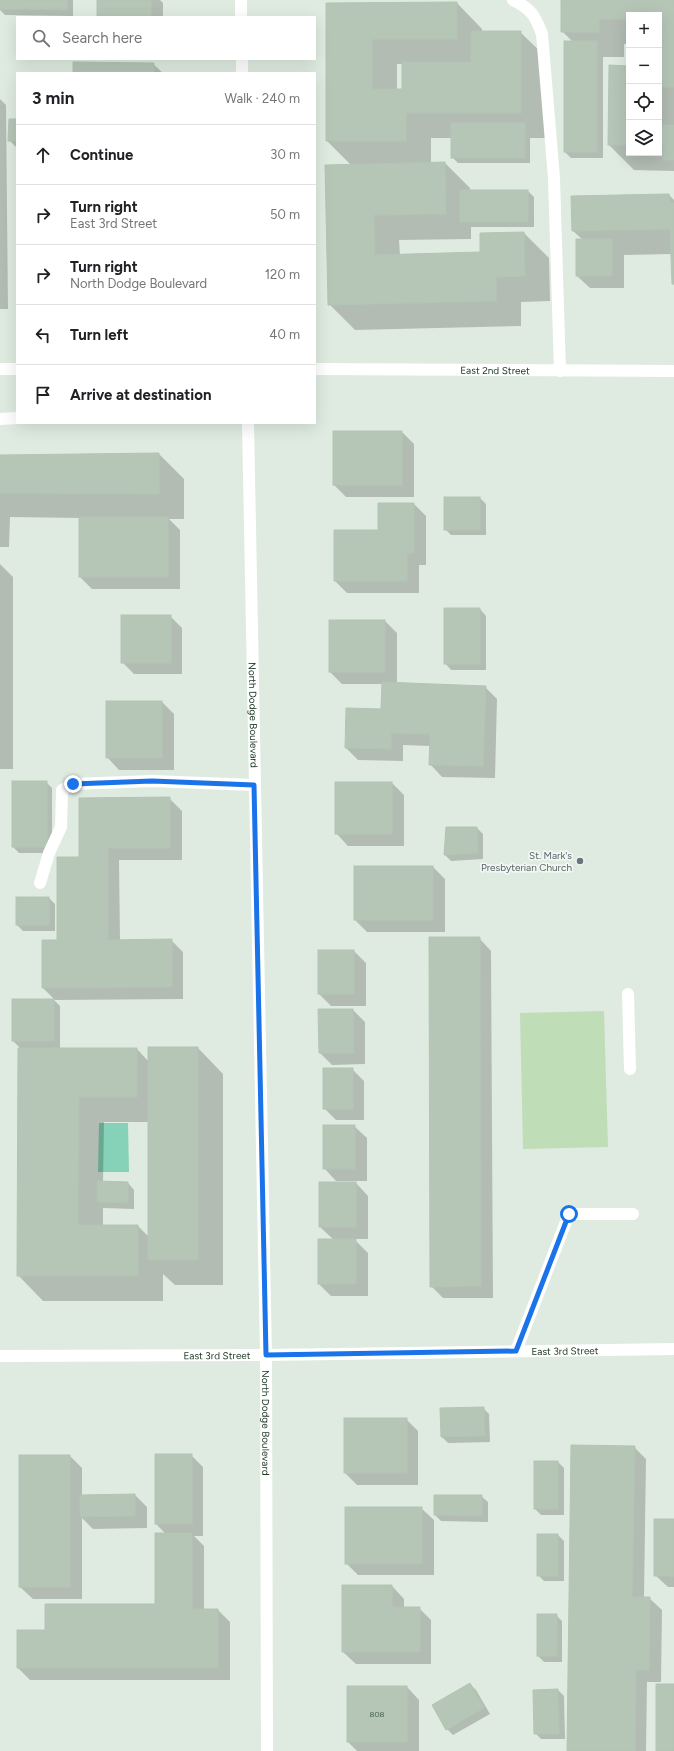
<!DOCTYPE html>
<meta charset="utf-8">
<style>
body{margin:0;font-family:Figtree,sans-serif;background:#f6f6f6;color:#202124}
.controls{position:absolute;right:12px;top:12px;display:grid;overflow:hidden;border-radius:0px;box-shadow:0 4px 16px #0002}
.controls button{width:36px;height:36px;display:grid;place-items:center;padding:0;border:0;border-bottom:1px solid #e0e0e0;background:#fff;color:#202124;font:20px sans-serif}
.stop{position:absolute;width:12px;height:12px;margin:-9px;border:3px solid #1a73e8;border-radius:50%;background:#fff}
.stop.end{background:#1a73e8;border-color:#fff;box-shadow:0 1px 4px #0008}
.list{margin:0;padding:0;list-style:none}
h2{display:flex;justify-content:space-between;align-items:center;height:52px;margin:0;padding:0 16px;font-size:17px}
h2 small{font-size:13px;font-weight:400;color:#757577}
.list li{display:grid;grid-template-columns:26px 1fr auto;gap:12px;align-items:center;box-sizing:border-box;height:60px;padding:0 16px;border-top:1px solid #e0e0e0}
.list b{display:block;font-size:15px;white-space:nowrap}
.list p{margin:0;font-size:13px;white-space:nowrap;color:#757577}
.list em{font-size:13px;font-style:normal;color:#757577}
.icon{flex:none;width:22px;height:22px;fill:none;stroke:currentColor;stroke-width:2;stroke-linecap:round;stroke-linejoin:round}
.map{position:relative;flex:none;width:674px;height:1751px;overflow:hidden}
.search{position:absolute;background:#fff;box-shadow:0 4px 16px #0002;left:16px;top:16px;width:300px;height:44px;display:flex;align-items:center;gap:10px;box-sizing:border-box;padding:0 14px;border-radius:0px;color:#757577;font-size:15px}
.panel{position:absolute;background:#fff;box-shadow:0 4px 16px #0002;left:16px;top:72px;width:300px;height:352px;border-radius:0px}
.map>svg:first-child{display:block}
</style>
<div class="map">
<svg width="674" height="1751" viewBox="0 0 674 1751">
<rect width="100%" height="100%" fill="#dfebe0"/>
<polygon fill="#bfddb7" points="604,1011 608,1147 523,1149 520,1013"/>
<polygon fill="#85d2b9" points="99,1123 128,1123 129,1172 98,1172"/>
<g fill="#0003" fill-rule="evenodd">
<polygon points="0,0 73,0 73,16 5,15 0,10"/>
<polygon points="98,0 160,0 163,3 163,17 98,17"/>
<polygon points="562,0 674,0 674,171 634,170 609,145 629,67 629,153 659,153 659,15 629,15 629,44 624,44 624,57 603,57 603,158 571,158 565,152 573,42 562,31"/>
<path d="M457,3L482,29V32H520L546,57V138H530V163H458L452,157V138H431V163H445L470,188V191H528L534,197V227H471V239L399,240L400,255L481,253L524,233L549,258L550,301L521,302V326L355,330L329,304L351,165L327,141V4ZM397,64H403V90H397Z"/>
<polygon points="153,64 163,73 74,73"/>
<polygon points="0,99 6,105 8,309 0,309"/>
<polygon points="17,120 17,148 9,140"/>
<polygon points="669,195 674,200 674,285 673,283 672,254 624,255 624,288 590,288 577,276 583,240 573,231"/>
<polygon points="402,432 414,444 414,497 346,497 334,485"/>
<polygon points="159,454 184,479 184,519 169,519 180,530 180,589 92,589 80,577 80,518 10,517 9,547 0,547 0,456"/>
<polygon points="480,498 486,504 486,535 451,535 445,529"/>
<polygon points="379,504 414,504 426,516 426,565 419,565 419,593 347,593 335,581 379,531"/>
<polygon points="0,564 13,577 13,769 0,769"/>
<polygon points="480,609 486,616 486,670 451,670 445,663"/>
<polygon points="170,616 182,628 182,674 134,674 122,662"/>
<polygon points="330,621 385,621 397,633 397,684 485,687 497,699 495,778 442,777 430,764 430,746 403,745 403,761 358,760 346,748 382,710 383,684 342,684 330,672"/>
<polygon points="162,702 174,714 174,770 119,770 107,757"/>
<polygon points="46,782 52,788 52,853 19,853 13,847"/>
<polygon points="392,783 404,795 404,846 348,846 336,833"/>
<polygon points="169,798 182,811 182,860 119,860 120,941 171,940 183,952 183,999 55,1000 43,988 58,941 80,858"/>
<polygon points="477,828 483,834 483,859 451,861 445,855"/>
<polygon points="433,867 445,879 445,932 367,932 355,920"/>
<polygon points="49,898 55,904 55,931 23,931 17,925"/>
<polygon points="479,938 491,951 493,1298 443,1298 431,1286"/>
<polygon points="354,951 366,963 366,1006 331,1006 319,994"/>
<path d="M13,1000H54L60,1006V1049H137L149,1062L198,1048L223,1074V1285H175L163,1274V1301H43L18,1275L21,1049L13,1041ZM104,1122H149V1237L138,1226H103V1208L134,1209V1190L128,1183H103Z"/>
<polygon points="353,1010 365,1022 365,1064 332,1065 320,1053"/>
<polygon points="352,1069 364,1081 364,1120 336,1120 324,1108"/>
<polygon points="354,1126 367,1138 367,1181 336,1181 324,1168"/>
<polygon points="356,1183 368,1196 368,1239 354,1239 368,1253 368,1296 331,1296 319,1284 334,1240 320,1227"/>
<polygon points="483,1408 489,1414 490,1442 448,1443 442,1437"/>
<polygon points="345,1419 406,1419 418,1431 418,1485 357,1485 345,1473"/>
<polygon points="634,1447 646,1459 644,1598 649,1598 662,1610 661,1682 647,1682 646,1751 569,1751"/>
<polygon points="191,1455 203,1467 203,1536 194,1536 204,1546 204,1610 218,1610 230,1622 230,1680 30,1680 18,1668 18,1631 46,1631 156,1605 166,1534 156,1524"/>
<polygon points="70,1456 82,1468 82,1496 135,1495 147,1507 147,1528 93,1529 82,1518 82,1599 33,1599 20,1587"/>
<polygon points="558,1462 564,1468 564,1515 541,1515 535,1509"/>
<polygon points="481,1496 488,1502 488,1522 441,1521 435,1515"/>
<polygon points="421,1508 434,1520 434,1575 358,1575 346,1563"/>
<polygon points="674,1520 674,1587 668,1587 655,1575"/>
<polygon points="558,1535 564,1541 564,1581 544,1581 538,1575"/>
<polygon points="392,1586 404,1599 404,1608 419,1608 431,1620 431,1664 356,1664 343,1652"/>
<polygon points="556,1615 562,1621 562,1662 544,1662 538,1656"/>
<polygon points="470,1684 476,1690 490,1714 453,1735 447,1729"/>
<polygon points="407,1687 419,1700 419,1751 357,1751 348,1742"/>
<polygon points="558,1690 564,1696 565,1739 541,1739 535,1733 534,1691"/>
</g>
<g fill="#b5c6b7" stroke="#b2c5b4">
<polygon points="0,0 67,0 67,10 0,9"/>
<rect x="97" y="0" width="54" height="17"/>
<polygon points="561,0 674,0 674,87 660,87 660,125 674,125 674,160 663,160 663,146 659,146 659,15 629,15 629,19 599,19 599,32 561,32"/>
<polygon points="457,2 457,39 372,39 372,89 402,89 402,62 471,62 471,31 521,31 521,113 406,113 406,141 326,141 326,3"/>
<rect x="564" y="41" width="33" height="111"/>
<polygon points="73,62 154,63 154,73 73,73"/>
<polygon points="609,65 629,66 629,145 608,145"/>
<polygon points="9,119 17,119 17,141 8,141"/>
<rect x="451" y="123" width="74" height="35"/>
<polygon points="445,162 446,214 374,215 375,255 480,252 480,233 524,232 525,276 496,277 496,301 328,305 325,165"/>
<rect x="460" y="190" width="68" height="32"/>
<polygon points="669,194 670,203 674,203 674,284 672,284 670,229 572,231 571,196"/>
<rect x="576" y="239" width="36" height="37"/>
<rect x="333" y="431" width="69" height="54"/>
<polygon points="159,453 159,494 0,493 0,455"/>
<rect x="444" y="497" width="36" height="33"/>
<polygon points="378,503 414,503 414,553 407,553 407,581 334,581 334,530 378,530"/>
<rect x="79" y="517" width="89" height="60"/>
<rect x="444" y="608" width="36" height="56"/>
<rect x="121" y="615" width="50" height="48"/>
<rect x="329" y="620" width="56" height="52"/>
<polygon points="382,682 486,686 483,766 429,765 430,734 391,733 391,749 345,748 346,708 381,709"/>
<rect x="106" y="701" width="56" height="57"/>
<rect x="12" y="781" width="35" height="66"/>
<rect x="335" y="782" width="57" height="52"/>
<polygon points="170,797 170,848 108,848 108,940 172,939 172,987 42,988 42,940 57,940 57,857 79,857 79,798"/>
<polygon points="446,827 477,827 478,853 444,855"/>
<rect x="354" y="866" width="79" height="54"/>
<rect x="16" y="897" width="33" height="28"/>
<polygon points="429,937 480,937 481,1286 430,1287"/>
<rect x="318" y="950" width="36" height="44"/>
<rect x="12" y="999" width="42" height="42"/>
<polygon points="318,1009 353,1009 354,1053 319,1053"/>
<rect x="148" y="1047" width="50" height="213"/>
<polygon points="18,1048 137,1048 137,1097 79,1097 78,1225 138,1225 138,1276 17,1276"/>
<rect x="323" y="1068" width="30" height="41"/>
<rect x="323" y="1125" width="32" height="44"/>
<polygon points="97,1181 128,1182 128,1203 97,1202"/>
<rect x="319" y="1182" width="37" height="45"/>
<rect x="318" y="1239" width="38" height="45"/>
<polygon points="484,1407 485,1436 441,1437 440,1408"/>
<rect x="344" y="1418" width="63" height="55"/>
<polygon points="571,1445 635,1446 632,1597 650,1597 649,1670 636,1670 635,1751 567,1751"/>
<rect x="155" y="1454" width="37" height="70"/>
<rect x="19" y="1455" width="51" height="132"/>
<rect x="534" y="1461" width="24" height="48"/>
<polygon points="135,1494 135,1516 80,1517 80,1495"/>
<polygon points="434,1495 482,1495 482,1516 434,1515"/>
<rect x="345" y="1507" width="77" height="57"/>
<rect x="654" y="1519" width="20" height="57"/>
<polygon points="155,1533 192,1533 192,1609 218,1609 218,1668 17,1668 17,1630 45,1630 45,1604 155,1604"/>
<rect x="537" y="1534" width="21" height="42"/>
<polygon points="342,1585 392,1585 392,1607 420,1607 420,1652 342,1652"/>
<rect x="537" y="1614" width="20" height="42"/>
<polygon points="470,1683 484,1708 446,1730 432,1705"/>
<rect x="656" y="1684" width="18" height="67"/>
<rect x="347" y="1686" width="60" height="56"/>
<polygon points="558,1689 559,1734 534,1734 533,1690"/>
</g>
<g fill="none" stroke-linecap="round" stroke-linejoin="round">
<g stroke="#fff" stroke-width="12">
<path d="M513,0C532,9 535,16 542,34L554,178L560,371"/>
<polyline points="0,419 17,418"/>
<polyline points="40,883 49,853 61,827 62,790 73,784 152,781 254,785"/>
<polyline points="628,994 630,1069"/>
<polyline points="516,1351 569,1214 633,1214"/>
</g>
<g stroke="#fff" stroke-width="12">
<polyline points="241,0 241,17"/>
<polyline points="242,59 242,73"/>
<polyline points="0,369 17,369"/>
<path id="s1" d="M315,369L674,371"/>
<path id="s2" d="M248,423L266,1355L267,1751"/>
<path id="s3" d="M0,1356L266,1355L674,1349"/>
</g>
</g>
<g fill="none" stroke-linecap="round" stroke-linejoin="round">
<polyline stroke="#1a73e8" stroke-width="5" points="73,784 152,781 254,785 266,1355 516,1351 569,1214"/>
</g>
<circle fill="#6b7280" stroke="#f0f8f0" stroke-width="1.5" cx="580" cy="861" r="4"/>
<g text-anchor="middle" stroke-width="3.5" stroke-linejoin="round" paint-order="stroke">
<g font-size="8" fill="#455e4b">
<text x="377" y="1717">808</text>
</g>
<g font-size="10" fill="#203c27" stroke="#f0f8f0">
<text dy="4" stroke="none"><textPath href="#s1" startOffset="180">East 2nd Street</textPath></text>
<text dy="4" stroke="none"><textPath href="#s2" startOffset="292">North Dodge Boulevard</textPath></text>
<text dy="4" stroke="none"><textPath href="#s3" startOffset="565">East 3rd Street</textPath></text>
<text dy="4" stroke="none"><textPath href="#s3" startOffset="217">East 3rd Street</textPath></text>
<text dy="4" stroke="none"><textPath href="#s2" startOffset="1000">North Dodge Boulevard</textPath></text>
</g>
<g font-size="10" fill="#5b616d" stroke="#f0f8f0" text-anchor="end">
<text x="572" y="859">St. Mark's<tspan x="572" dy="12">Presbyterian Church</tspan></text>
</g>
</g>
</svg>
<div class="controls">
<button>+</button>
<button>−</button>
<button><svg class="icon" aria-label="locate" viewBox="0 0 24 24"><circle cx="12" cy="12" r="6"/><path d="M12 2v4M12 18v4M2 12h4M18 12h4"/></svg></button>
<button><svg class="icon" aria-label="layers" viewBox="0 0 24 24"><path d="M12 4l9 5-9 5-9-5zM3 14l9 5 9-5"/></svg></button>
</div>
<div class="stop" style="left:569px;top:1214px"></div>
<div class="stop end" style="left:73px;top:784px"></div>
<div class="search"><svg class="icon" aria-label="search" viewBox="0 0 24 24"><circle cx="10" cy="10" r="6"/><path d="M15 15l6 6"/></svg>Search here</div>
<section class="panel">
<h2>3 min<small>Walk · 240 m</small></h2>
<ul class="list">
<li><svg class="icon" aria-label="ahead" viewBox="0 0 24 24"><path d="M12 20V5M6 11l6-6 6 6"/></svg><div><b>Continue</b></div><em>30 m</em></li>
<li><svg class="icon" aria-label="right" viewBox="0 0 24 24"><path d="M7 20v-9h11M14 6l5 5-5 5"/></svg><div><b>Turn right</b><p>East 3rd Street</p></div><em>50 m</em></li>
<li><svg class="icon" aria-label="right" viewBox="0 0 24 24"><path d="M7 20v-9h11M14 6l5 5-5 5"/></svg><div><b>Turn right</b><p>North Dodge Boulevard</p></div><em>120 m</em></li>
<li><svg class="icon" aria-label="left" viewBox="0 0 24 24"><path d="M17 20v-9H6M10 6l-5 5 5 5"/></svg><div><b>Turn left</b></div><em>40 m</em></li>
<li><svg class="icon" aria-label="arrive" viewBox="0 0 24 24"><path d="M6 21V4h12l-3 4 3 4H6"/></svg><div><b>Arrive at destination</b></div></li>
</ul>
</section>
</div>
